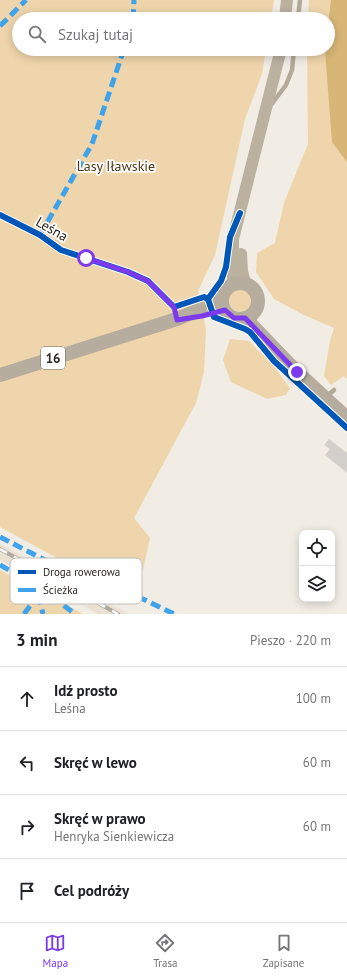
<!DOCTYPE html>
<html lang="pl">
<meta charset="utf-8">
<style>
body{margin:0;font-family:"PT Sans",sans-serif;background:#f2f2f2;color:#202124}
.controls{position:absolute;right:12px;bottom:12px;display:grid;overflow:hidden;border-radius:8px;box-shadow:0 2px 10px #0003}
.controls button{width:36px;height:36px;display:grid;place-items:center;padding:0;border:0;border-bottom:1px solid #e0e0e0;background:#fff;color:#202124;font:20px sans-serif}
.stop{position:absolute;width:12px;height:12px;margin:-9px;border:3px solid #7c3aed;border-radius:50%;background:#fff}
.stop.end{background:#7c3aed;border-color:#fff;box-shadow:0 1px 4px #0008}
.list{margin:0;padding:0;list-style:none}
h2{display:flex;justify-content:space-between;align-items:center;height:52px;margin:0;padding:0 16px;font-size:17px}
h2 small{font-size:13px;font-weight:400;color:#757577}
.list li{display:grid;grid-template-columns:26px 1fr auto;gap:12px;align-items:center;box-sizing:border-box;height:64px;padding:0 16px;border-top:1px solid #e0e0e0}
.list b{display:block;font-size:15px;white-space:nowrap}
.list p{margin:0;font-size:13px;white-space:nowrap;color:#757577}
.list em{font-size:13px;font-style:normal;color:#757577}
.icon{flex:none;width:22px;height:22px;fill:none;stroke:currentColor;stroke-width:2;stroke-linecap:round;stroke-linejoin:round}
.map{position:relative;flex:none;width:347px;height:614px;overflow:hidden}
.search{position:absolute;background:#fff;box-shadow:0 2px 10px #0003;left:12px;right:12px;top:12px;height:44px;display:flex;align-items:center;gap:10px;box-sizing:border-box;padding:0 14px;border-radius:22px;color:#757577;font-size:15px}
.sheet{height:308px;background:#fff}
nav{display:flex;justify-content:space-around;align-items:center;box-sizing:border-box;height:56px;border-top:1px solid #e0e0e0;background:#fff;font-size:11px;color:#757577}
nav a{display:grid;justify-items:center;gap:2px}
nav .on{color:#7c3aed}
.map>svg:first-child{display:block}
</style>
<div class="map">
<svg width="347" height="614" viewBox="0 0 347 614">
<rect width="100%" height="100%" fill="#f1ede5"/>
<polygon fill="#eae1d3" points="0,544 45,568 129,614 98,614 0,560"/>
<g fill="#eed5ab">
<polygon points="0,0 274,0 271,19 19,19 19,49 266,49 262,74 245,119 215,255 198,291 206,329 204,372 196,403 134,518 150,538 143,570 129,597 0,527"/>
<polygon points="309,0 331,0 328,23 328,19 308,19"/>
<polygon points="307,49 325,49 331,125 347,137 347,379 344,376 331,385 324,376 330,341 334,328 304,315 274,299 256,272 257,253 275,243 284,203 308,144"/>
<circle cx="241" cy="300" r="12"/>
<polygon points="230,339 249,341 272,364 290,388 286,395 267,399 231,382 223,360"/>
<polygon points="0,570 83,614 0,614"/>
</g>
<polygon fill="#d8b678" points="331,0 347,0 347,162 332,142 325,52 325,49 328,49 328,23"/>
<polygon fill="#d3cfca" points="329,439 347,453 347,473 325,455 330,449 324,445"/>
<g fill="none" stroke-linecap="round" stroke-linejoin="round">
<g stroke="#b4aa99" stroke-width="4.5">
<polyline points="298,19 300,0"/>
<polyline points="271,105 286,85 292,70 294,49"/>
<polyline points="0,215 40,235 61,250 128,272 148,281 174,307 177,318"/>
<polyline points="326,397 334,390"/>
</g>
<g stroke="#bbb19f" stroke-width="12">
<polyline points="285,19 287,0"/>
<polyline points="241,254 242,271 245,283"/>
<polyline points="233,284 233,239 281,49"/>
</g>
<g stroke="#b6ad9e" stroke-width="14">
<circle cx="240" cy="301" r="18"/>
<polyline points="245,318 297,372 347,418"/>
<polyline points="0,375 177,319 210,305 222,297"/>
</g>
<g stroke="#b0aa9f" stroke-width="4">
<polyline id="rail" points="0,549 118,614"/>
</g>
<use href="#rail" stroke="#fff" stroke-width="2.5" stroke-dasharray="8" stroke-linecap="butt"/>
<g stroke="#3ea3ea" stroke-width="5" stroke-dasharray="10 5" stroke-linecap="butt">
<polyline points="133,19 134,0"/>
<polyline points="0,26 26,0"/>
<polyline points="40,235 92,144 124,49"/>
<polyline points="0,537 43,559 143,599 174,614"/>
<polyline points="0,565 41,588"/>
<polyline points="38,595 43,614"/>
<polyline points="24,614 38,595 41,588 75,614"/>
</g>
<g stroke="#fff" stroke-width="8">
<g id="cycleway">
<polyline points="0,215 40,235 61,250 128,272 148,281 174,307 204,297 208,299"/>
<polyline points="208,299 214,317 245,329 250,332 274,361 347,428"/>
<polyline points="208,299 221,281 226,267 230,237 240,213"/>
</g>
</g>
<use href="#cycleway" stroke="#0057b8" stroke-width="6"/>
</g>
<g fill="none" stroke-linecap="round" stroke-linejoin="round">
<polyline stroke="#7c3aed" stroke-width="5" points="86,258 128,272 148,281 174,307 177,320 202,316 225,310 234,318 245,318 297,372"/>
</g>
<g text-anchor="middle" stroke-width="3.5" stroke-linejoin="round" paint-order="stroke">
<rect fill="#fff" stroke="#6b6865" stroke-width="1" x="41" y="347" width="24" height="22" rx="3"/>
<g font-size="13" font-weight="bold" fill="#2b2823">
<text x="53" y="363">16</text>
</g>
<g font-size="14" fill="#4e3a17" stroke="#fff">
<text x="116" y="171">Lasy Iławskie</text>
</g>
<g font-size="14" fill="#2b2823" stroke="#fff">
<text transform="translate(52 229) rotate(30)" y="5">Leśna</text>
</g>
</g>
<rect x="10" y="558" width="132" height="46" rx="6" fill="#fff" stroke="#bfbebd" stroke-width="1"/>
<rect x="18" y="570" width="18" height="4" fill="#0057b8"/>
<rect x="18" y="588" width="18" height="4" fill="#3ea3ea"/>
<g font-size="11" fill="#2b2823">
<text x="43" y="576">Droga rowerowa</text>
<text x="43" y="594">Ścieżka</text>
</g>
</svg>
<div class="controls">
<button><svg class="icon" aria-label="locate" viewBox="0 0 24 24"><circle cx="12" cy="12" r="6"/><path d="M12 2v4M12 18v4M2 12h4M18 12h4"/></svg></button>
<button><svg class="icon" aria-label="layers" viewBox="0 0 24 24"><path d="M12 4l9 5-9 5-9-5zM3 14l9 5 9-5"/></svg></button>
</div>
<div class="stop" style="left:86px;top:258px"></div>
<div class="stop end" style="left:297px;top:372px"></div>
<div class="search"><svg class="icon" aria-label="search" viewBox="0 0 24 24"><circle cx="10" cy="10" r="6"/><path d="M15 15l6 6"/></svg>Szukaj tutaj</div>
</div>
<section class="sheet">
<h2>3 min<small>Pieszo · 220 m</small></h2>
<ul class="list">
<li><svg class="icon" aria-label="ahead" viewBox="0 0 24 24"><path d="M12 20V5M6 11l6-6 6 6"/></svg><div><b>Idź prosto</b><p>Leśna</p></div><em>100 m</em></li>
<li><svg class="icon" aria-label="left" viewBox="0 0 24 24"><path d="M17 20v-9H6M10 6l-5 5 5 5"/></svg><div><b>Skręć w lewo</b></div><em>60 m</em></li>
<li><svg class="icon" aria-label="right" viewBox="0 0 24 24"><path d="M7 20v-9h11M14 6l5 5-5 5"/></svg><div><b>Skręć w prawo</b><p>Henryka Sienkiewicza</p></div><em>60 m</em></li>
<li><svg class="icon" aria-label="arrive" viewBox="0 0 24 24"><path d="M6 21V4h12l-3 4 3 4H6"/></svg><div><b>Cel podróży</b></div></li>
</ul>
</section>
<nav>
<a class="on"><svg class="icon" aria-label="map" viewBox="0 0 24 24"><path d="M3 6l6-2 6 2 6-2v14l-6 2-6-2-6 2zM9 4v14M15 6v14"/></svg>Mapa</a>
<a><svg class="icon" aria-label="directions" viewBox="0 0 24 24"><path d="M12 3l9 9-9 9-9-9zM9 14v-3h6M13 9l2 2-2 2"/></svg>Trasa</a>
<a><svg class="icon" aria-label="saved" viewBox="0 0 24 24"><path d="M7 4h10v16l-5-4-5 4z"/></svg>Zapisane</a>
</nav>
